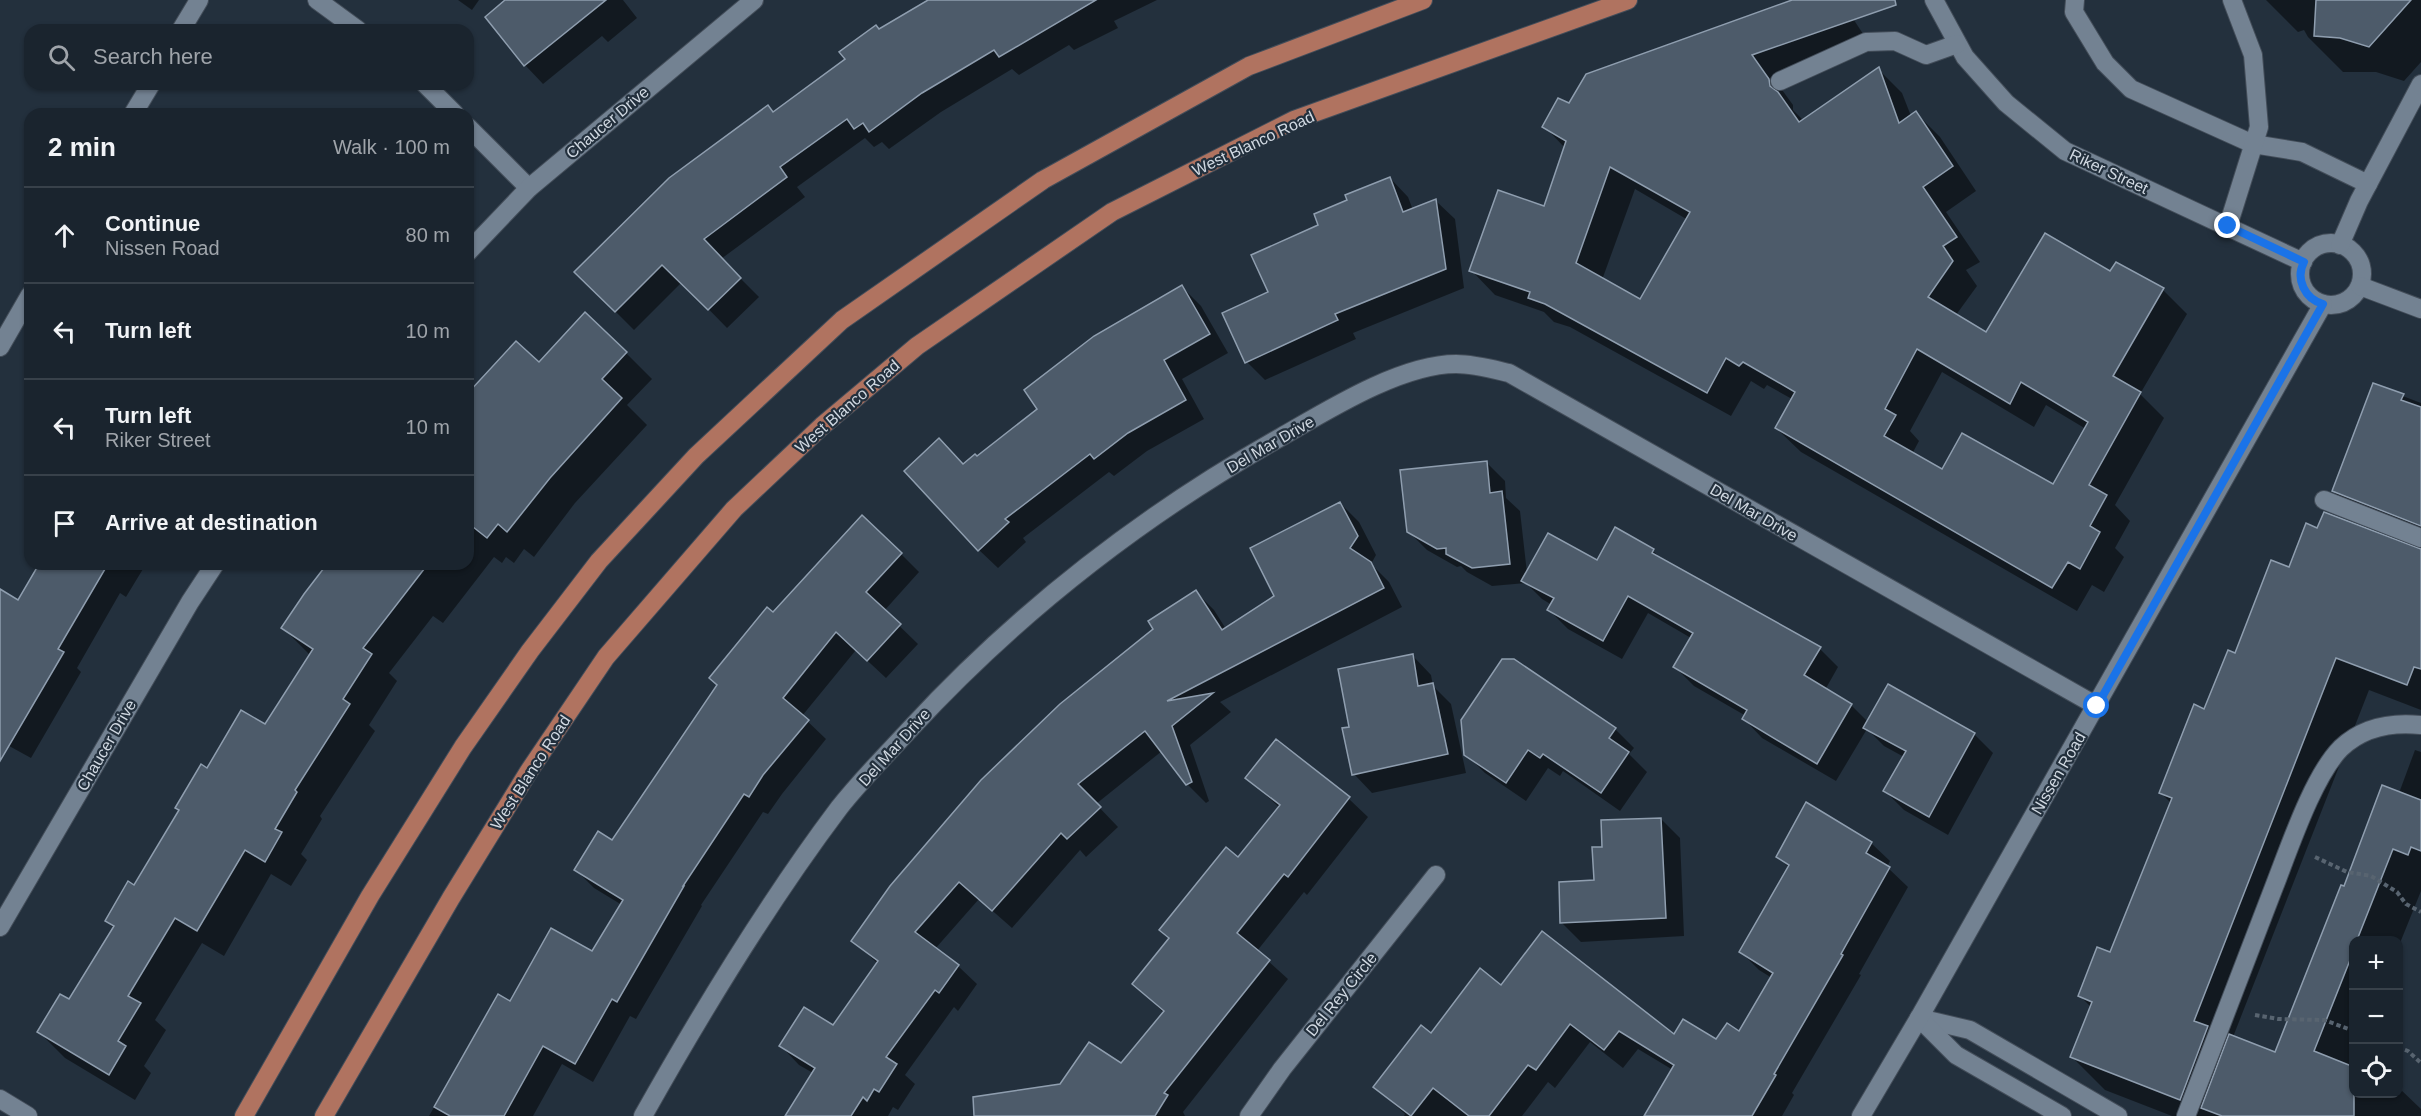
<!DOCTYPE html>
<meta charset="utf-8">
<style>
body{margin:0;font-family:Arial,sans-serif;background:#27303a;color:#f1f3f6}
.controls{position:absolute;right:18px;bottom:18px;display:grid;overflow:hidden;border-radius:12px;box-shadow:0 2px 4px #0004}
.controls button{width:54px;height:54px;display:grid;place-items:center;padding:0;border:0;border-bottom:2px solid #38414a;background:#1a242e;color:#f1f3f6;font:30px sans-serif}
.stop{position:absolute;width:18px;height:18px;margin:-14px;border:4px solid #1a73e8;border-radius:50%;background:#fff}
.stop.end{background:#1a73e8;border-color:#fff;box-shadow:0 2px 6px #0008}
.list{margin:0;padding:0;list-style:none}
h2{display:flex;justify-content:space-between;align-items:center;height:78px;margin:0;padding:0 24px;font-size:26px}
h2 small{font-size:20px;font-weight:400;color:#9fa4aa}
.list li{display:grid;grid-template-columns:39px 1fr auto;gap:18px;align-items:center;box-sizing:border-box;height:96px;padding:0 24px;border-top:2px solid #38414a}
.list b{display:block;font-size:22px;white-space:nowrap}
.list p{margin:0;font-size:20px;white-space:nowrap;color:#9fa4aa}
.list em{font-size:20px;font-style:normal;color:#9fa4aa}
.icon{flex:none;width:33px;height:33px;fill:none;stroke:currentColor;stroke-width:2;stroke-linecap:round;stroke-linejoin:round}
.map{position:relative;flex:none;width:2421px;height:1116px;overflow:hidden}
.search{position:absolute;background:#1a242e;box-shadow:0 2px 4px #0004;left:24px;top:24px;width:450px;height:66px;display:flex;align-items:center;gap:15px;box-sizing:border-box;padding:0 21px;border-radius:18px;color:#9fa4aa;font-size:22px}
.panel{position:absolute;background:#1a242e;box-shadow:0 2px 4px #0004;left:24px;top:108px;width:450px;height:462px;border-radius:18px}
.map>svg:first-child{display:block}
</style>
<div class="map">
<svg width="2421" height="1116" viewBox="0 0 2421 1116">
<rect width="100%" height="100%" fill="#23303d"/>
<g fill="#0007" fill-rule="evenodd">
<polygon points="458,0 479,0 472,10"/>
<polygon points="508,0 623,0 637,18 608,42 602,36 543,84 525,65"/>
<polygon points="931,0 1157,0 1114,21 1118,28 1074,50 1069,45 1019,75 1012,69 941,112 889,149 882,142 874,147 865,138 797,187 805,197 721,259 759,297 727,328 682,282 634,330 576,272 768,107 774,113 847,60 880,31"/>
<path d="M1797,0H1836L1850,14L1871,46L1775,80L1793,105V110L1803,120L1878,69L1902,93L1911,116L1916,113L1940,137L1976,191L1946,212L1980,262L1966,270L1977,286L1956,315L1986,334L2111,273L2117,264L2163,290L2187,314L2140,394L2164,418L2115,505L2130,521L2115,548L2124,557L2104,592L2092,585L2077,611L1801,452L1776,428L1792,399L1767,385L1764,389L1751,381L1731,416L1570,327L1554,322L1544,312L1495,295L1471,270L1545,208L1565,148L1544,126L1570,105ZM1635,189L1688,220L1641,301L1602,280ZM1942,372L2034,427L2046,405L2086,429L2054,486L1942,471L1912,454L1919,441L1910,431Z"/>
<polygon points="2266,0 2421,0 2421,62 2404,81 2376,72 2343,72 2308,37 2304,30 2298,32"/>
<polygon points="286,112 303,114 286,114"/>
<polygon points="1390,178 1408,197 1413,210 1436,201 1455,219 1464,288 1353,333 1356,339 1265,380 1247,362 1270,293 1320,226 1349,201"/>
<polygon points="1182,287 1201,306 1228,353 1182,379 1204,419 1147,451 1114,476 1109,472 1023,538 1026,542 998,568 979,550 964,466 1039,409"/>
<polygon points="626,353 652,379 627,405 647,425 575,503 534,557 524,549 514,563 506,557 502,563 494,557 443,623 433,616 389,673 397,681 369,725 375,731 320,816 322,819 301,854 307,860 291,886 271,874 224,956 202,943 155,1020 166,1030 144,1066 151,1073 135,1100 65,1058 39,1032 70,1001 114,929 107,921 135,887 207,770 266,726 311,656 283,628 329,564 468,564 468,384 474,389 539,365"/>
<polygon points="2374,385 2421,403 2421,545 2366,524 2333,491"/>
<polygon points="1486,462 1505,481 1506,498 1520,511 1527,573 1597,562 1616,529 1653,551 1664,561 1820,649 1838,667 1825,690 1852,706 1868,722 1974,734 1993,753 1948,835 1904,810 1885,791 1904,757 1884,746 1867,729 1836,781 1762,738 1744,719 1746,716 1694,686 1675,667 1691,638 1648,613 1622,659 1568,629 1549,610 1552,605 1542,599 1526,583 1492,586 1467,572 1461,566 1457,567 1427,550 1408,531"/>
<polygon points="1340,503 1359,522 1376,555 1371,564 1389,582 1402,607 1220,702 1231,712 1190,745 1209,801 1206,803 1187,784 1162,751 1096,804 1118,827 1086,857 1080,850 1012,928 979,899 935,949 958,966 977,984 958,1011 954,1007 905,1075 915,1084 898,1110 893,1107 888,1116 787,1116 813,1073 799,1065 781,1046 833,1027 878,964 853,940 1155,629 1195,591 1214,610 1226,629 1276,597"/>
<polygon points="2318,530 2421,550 2421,710 2369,690 2233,1037 2276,1054 2345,888 2399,793 2415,750 2421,752 2421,891 2398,948 2398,940 2354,940 2354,1062 2351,1068 2354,1094 2398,1094 2398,1087 2421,1109 2421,1116 2172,1116 2105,1090 2072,1057 2091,1007 2080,996 2111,954 2171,803 2161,793 2236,655 2290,569"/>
<polygon points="901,554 919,572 884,611 918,644 886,678 856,650 802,716 826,739 782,794 768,814 763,812 701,905 702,906 636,1019 630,1016 593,1082 562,1064 533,1116 429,1116 499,996 511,1003 592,953 622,905 594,888 576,870 613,842 773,614"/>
<polygon points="53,564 146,564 126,597 120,593 77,668 81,672 31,758 0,741 0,591 18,602"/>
<polygon points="1413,656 1431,675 1433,686 1451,704 1466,773 1372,793 1354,774 1351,728"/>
<polygon points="1514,660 1615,729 1634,748 1629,754 1647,772 1620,811 1563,771 1560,776 1548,768 1526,801 1485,773 1466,754"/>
<polygon points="1276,741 1349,799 1368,817 1307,895 1304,892 1257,951 1288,979 1183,1112 1185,1116 1019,1116 1061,1086 1121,1065 1164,1013 1134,984 1280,808 1247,778"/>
<polygon points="1661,819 1680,838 1684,936 1581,942 1562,923 1596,881 1603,848"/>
<polygon points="1871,843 1890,861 1887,867 1908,887 1859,974 1861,975 1792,1093 1794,1095 1782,1116 1646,1116 1673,1070 1638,1049 1623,1068 1590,1042 1555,1088 1548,1082 1522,1116 1404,1116 1405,1114 1375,1087 1432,1035 1502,987 1674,1036 1717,1041 1740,1033 1772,978 1759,970 1741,952 1789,868 1778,856"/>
</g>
<g fill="#4d5b6a" stroke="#8f9eaf" stroke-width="1.5" fill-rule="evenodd">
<polygon points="505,0 606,0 524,66 485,17"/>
<polygon points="928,0 1096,0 999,57 994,50 922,93 869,132 863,123 854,129 847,119 780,167 787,177 704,239 741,278 708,310 662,265 615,312 574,272 669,178 768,105 773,112 845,59 839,52 876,25 879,29"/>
<path d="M1792,0H1895L1896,5L1752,55L1769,79L1770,86L1778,92L1799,122L1879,67L1899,123L1916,111L1953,166L1923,187L1957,237L1943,246L1953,261L1928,297L1986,332L2045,233L2110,271L2116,262L2164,288L2113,376L2141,392L2089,485L2107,495L2090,526L2100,532L2080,569L2068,562L2052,588L1775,428L1795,392L1743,362L1739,366L1726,358L1707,393L1545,304L1528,298L1530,292L1469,271L1498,190L1544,206L1566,141L1542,127L1558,98L1569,103L1586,74ZM1610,167L1690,212L1640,299L1576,263ZM1917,349L2010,404L2021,382L2088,422L2053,484L1962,433L1942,469L1884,436L1896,415L1885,409Z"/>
<polygon points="2316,0 2411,0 2369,47 2340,38 2314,36"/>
<polygon points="1390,177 1403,212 1436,199 1446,269 1335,314 1338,320 1245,363 1222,313 1268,292 1251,255 1318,225 1314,214 1347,200 1345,195"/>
<polygon points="1182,285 1210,334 1164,360 1186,400 1128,433 1094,459 1090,454 1005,519 1009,522 978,551 904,471 939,438 963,464 975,454 977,456 1037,409 1024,390 1094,336"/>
<polygon points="585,312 627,352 602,379 622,398 550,478 507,532 498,524 487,538 468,523 468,393 516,341 539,362"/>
<polygon points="2373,383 2404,394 2401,400 2421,407 2421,526 2332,491"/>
<polygon points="1487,461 1490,493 1502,491 1510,564 1472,568 1446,554 1446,548 1437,549 1407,532 1400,470"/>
<polygon points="1340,502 1358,536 1350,548 1371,562 1384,588 1167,701 1213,693 1172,726 1192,782 1186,785 1145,731 1078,784 1101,807 1067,839 1061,833 992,911 959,882 915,932 959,965 939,993 935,990 886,1057 897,1064 879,1092 874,1089 867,1101 863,1097 851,1116 785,1116 815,1068 779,1046 804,1007 833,1025 878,961 851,941 890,886 981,780 1060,704 1153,629 1148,621 1196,590 1222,630 1274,596 1250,548"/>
<polygon points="2324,512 2421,549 2421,669 2414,667 2407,685 2336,658 2194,1021 2208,1026 2180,1100 2070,1057 2092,1002 2078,996 2097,947 2110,952 2172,798 2159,793 2194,704 2204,709 2228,650 2235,653 2271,560 2289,567 2306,523 2317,528"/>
<polygon points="862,515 902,553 866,592 901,624 867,661 836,632 783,698 809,720 763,775 749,797 744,794 683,886 684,886 617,1002 612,999 575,1064 543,1046 504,1116 450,1116 434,1107 498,994 510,1001 551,928 592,951 623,900 574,870 598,831 612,840 717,685 709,678 767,607 773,612"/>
<polygon points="1615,527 1654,549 1652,553 1821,647 1804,675 1852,704 1817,764 1742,719 1747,710 1673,667 1693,633 1628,596 1603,641 1547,610 1554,598 1521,581 1548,533 1597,560"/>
<polygon points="39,564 108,564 58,649 64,652 0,761 0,589 18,600"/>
<polygon points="327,564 428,564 363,648 372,654 343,699 350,704 295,790 297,792 275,829 282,832 265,862 245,850 197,931 175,918 128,996 141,1003 118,1041 126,1046 109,1075 37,1032 60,994 69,999 114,926 105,921 128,881 134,885 179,810 175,808 201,764 207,768 241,710 265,724 313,649 281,628 304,594"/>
<polygon points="1413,654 1418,686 1433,683 1448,754 1352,775 1342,728 1349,727 1338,669"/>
<polygon points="1502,659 1514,659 1616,728 1609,738 1629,752 1601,793 1543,754 1540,758 1528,750 1506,783 1464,755 1461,720"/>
<polygon points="1888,684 1975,733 1929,817 1883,791 1906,751 1863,728"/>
<polygon points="1276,739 1350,797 1288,877 1284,874 1237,933 1270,960 1164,1093 1168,1095 1155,1116 974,1116 973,1097 1060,1084 1089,1042 1121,1063 1164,1011 1132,984 1169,938 1159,930 1226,847 1238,857 1280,805 1245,778"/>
<polygon points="2382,785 2421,800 2421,851 2411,847 2408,855 2393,849 2357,940 2354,940 2354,950 2314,1051 2354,1067 2354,1116 2222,1116 2201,1108 2229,1034 2275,1052 2341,885 2344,886"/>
<polygon points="1806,802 1872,842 1866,853 1890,867 1841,954 1843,955 1774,1074 1776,1075 1752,1116 1644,1116 1674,1065 1619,1031 1604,1050 1570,1024 1536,1070 1528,1065 1489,1116 1469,1116 1433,1088 1411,1116 1373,1087 1421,1025 1431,1033 1480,968 1501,985 1542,931 1674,1034 1683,1019 1716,1039 1727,1023 1739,1031 1773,973 1739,952 1789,865 1776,857"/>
<polygon points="1661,818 1666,918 1560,923 1559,882 1594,880 1592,847 1602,847 1601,820"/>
</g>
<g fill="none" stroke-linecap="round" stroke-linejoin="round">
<g stroke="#434d59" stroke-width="20">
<g id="minor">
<polyline points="317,0 358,30"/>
<polyline points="1934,0 1965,57 2006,103 2065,151 2303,262"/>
<polyline points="2075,0 2074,12 2105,63 2131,89 2253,144 2302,152 2368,184"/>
<polyline points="181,30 199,0"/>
<polyline points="1780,81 1866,42 1895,41 1926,55 1957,44"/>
<polyline points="425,84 455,114"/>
<polyline points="133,114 151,84"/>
<polyline points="468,127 529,188"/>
<polyline points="2228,226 2259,127 2253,55 2232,0"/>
<circle cx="2331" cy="274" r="31"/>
<polyline points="2340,245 2359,201 2421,84"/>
<polyline points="468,252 529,188 754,0"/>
<polyline points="2360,286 2421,309"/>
<polyline points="0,347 30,295"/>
<polyline points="2324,500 2421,538"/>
<polyline points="0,927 190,602 215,564"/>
<polyline points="1919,1018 1970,1030 2118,1116"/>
<polyline points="1919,1018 1956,1055 2062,1116"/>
<polyline points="0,1099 28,1116"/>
<path d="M643,1116C702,1011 766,905 839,808C861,780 887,754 911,728C1020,610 1141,516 1281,437C1328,410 1401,364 1456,364C1474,364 1492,369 1509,373L2097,706"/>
<polyline points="1249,1116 1282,1069 1436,875"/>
<polyline points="1861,1116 1919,1018 2323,304"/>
<path d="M2186,1116C2215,1040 2245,963 2274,887C2289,849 2313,776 2341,748C2363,727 2392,722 2421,725"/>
</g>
</g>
<g stroke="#434d59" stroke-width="20">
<g id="major">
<polyline points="244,1116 370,896 463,747 530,651 599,561 696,456 842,320 1043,180 1249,66 1423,0"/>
<polyline points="324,1116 451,898 529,771 606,657 734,509 822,426 917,346 1112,212 1294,120 1628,0"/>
</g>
</g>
<g stroke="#586470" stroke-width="4" stroke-dasharray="4.5 3" stroke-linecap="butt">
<polyline points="2315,857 2347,872 2371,876 2397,892 2406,904 2421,912"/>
<polyline points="2255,1015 2278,1019 2324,1020 2354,1031"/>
<polyline points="2398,1047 2408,1051 2421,1063"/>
</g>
<use href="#minor" stroke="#738292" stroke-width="18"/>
<use href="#major" stroke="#b07360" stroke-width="18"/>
</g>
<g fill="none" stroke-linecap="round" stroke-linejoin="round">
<path stroke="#1a73e8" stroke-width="8" d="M2097,706L2323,304C2305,299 2295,279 2304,262L2228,226"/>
</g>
<g text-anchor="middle" stroke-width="4.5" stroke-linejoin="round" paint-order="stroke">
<g font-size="16" fill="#d1d9e2" stroke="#23303d">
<text transform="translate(607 122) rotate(-40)" y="6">Chaucer Drive</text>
<text transform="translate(1253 143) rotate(-25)" y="6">West Blanco Road</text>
<text transform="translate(2109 171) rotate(25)" y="6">Riker Street</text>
<text transform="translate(847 406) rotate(-41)" y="6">West Blanco Road</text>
<text transform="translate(1270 444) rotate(-30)" y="6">Del Mar Drive</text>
<text transform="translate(1754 512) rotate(30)" y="6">Del Mar Drive</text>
<text transform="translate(106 745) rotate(-60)" y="6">Chaucer Drive</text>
<text transform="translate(894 747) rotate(-48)" y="6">Del Mar Drive</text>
<text transform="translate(530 772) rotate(-57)" y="6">West Blanco Road</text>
<text transform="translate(2058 773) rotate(-60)" y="6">Nissen Road</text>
<text transform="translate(1341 994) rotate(-51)" y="6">Del Rey Circle</text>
</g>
</g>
</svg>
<div class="controls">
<button>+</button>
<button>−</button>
<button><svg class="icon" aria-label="locate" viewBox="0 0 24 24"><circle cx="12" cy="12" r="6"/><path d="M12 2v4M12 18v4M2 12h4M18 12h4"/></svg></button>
</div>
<div class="stop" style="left:2097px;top:706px"></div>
<div class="stop end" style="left:2228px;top:226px"></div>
<div class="search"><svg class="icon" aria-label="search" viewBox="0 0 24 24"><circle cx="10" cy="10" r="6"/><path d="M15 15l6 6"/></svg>Search here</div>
<section class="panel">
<h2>2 min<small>Walk · 100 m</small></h2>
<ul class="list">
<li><svg class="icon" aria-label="ahead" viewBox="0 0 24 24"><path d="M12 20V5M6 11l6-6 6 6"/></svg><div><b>Continue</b><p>Nissen Road</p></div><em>80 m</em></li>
<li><svg class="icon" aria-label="left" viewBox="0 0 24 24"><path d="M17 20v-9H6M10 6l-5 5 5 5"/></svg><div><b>Turn left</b></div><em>10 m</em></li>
<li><svg class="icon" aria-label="left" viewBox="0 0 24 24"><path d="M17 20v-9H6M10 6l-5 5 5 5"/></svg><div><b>Turn left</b><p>Riker Street</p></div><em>10 m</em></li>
<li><svg class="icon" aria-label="arrive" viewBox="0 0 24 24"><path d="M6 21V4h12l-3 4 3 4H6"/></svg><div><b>Arrive at destination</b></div></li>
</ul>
</section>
</div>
